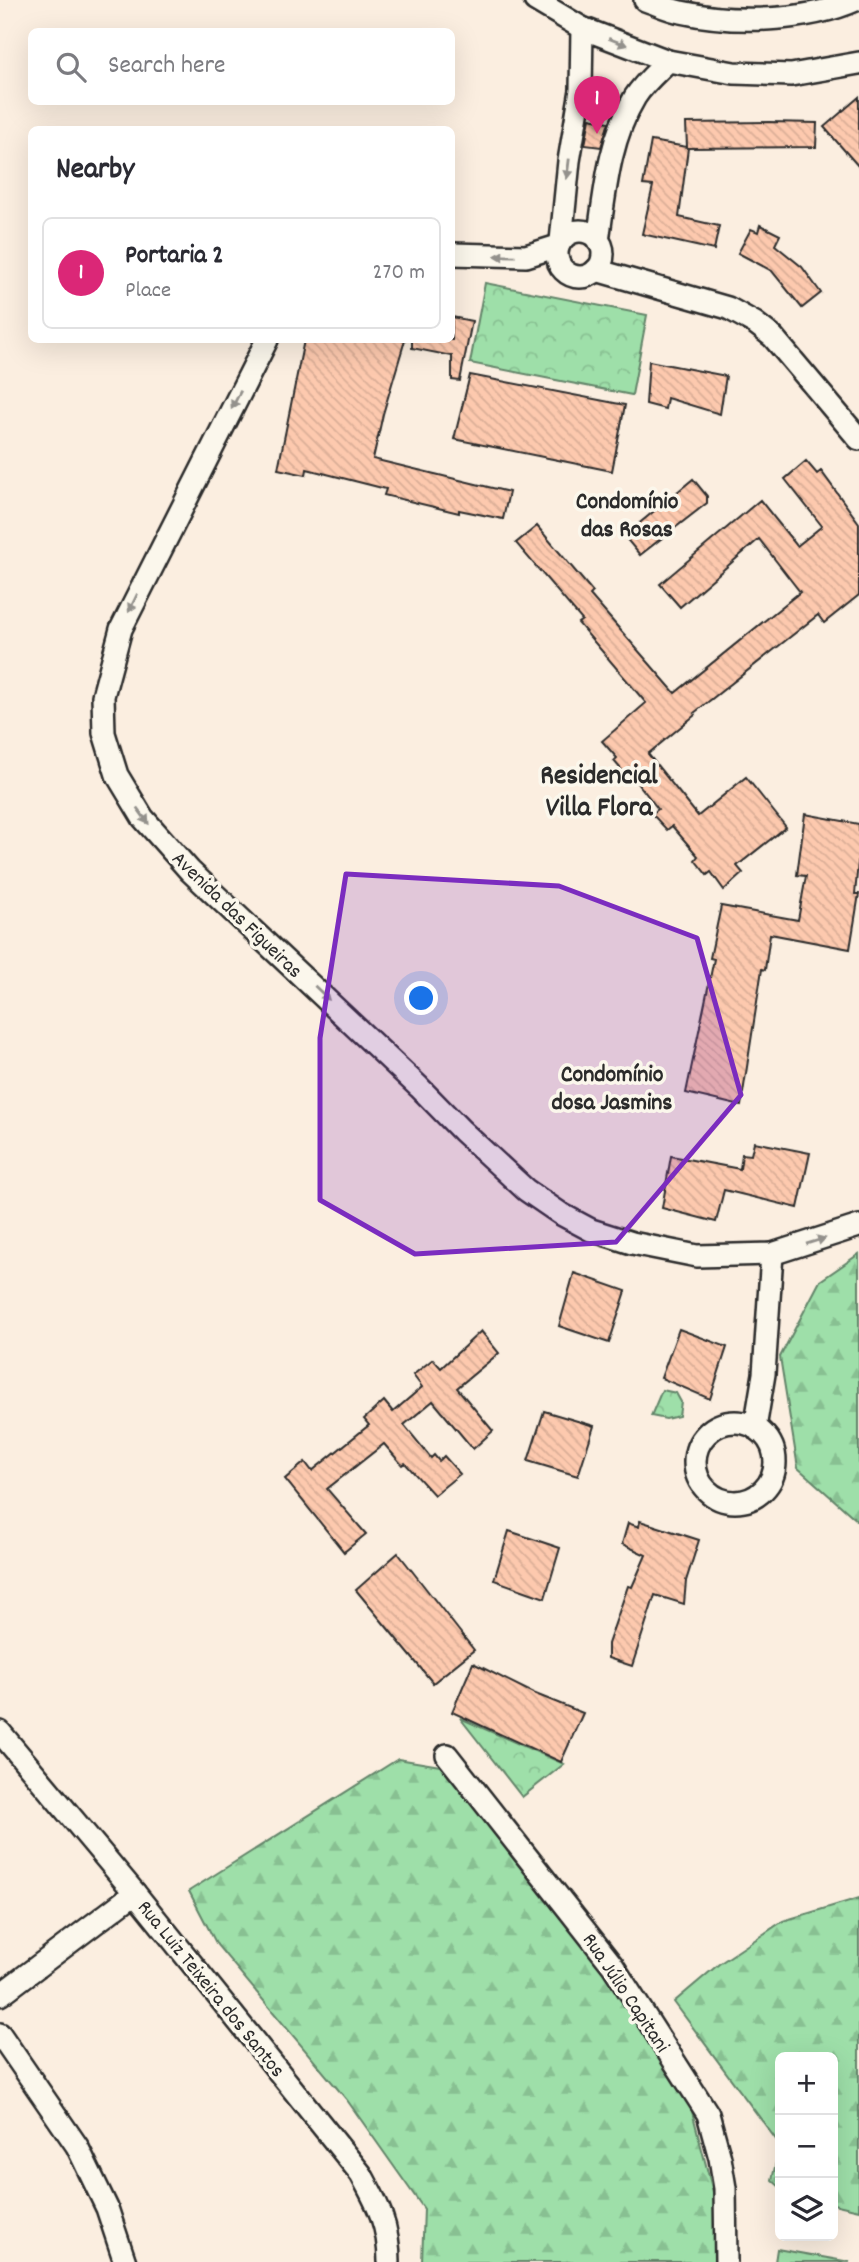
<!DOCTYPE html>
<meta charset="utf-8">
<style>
body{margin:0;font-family:Dekko,sans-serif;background:#f2f2f3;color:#2b2b33}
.controls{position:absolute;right:21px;bottom:21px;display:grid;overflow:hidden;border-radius:10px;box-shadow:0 7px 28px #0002}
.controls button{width:63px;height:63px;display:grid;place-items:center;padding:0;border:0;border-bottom:2px solid #e1e1e2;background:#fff;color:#2b2b33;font:35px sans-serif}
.you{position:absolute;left:422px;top:999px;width:24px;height:24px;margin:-18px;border:5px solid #fff;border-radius:50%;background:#1a73e8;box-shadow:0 0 0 10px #1a73e833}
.badge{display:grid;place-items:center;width:46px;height:46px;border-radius:50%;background:#db2777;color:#fff;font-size:23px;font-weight:700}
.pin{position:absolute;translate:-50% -58px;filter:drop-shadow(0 2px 4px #0008)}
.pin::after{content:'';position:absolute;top:37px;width:24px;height:21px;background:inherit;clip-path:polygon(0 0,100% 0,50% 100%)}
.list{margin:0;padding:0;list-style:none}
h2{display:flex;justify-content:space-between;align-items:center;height:91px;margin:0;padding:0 28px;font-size:30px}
h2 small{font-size:23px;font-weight:400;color:#7c7c81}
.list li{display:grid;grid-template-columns:46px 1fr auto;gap:21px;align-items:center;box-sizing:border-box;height:112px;margin:0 14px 14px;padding:0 14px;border:2px solid #e1e1e2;border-radius:10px}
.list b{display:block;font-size:26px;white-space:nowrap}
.list p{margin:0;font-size:23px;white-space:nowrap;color:#7c7c81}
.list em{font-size:23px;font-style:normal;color:#7c7c81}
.icon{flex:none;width:38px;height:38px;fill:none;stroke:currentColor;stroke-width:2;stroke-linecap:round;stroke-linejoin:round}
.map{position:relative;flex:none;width:859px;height:2262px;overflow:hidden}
.search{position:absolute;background:#fff;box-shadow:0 7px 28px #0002;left:28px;top:28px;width:427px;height:77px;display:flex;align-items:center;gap:18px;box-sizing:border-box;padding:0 24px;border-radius:10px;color:#7c7c81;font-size:26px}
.panel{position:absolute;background:#fff;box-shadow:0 7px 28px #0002;left:28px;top:126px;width:427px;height:217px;border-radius:10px}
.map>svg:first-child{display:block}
</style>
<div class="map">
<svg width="859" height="2262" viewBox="0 0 859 2262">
<defs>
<pattern id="forest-firs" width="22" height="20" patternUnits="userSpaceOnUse" patternTransform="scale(1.75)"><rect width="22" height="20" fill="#9edfa9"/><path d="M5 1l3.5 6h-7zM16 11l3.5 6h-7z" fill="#88c092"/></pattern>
<pattern id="park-crowns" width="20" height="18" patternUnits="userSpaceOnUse" patternTransform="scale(1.75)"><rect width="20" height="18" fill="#9edfa9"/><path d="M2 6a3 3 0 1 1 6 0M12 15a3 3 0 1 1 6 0" fill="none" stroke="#88c092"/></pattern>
<pattern id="building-back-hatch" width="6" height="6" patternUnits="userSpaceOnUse" patternTransform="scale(1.75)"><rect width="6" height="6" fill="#fdc9ae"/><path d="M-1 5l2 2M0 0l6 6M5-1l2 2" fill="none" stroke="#d9ad96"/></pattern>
</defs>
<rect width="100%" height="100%" fill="#fbeee0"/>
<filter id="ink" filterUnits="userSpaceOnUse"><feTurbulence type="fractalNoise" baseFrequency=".0143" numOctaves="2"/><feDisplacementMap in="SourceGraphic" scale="14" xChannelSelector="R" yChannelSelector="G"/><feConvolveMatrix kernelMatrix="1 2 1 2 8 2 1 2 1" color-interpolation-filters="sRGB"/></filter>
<g filter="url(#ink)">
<g fill="url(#forest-firs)" stroke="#64856a" stroke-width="2">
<polygon points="859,1254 859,1522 798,1468 780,1357 820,1281"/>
<polygon points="398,1759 440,1766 502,1836 606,1966 688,2096 719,2215 717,2262 422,2262 424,2209 347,2100 217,1945 189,1891"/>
<polygon points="859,1898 859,2210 833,2204 833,2057 780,2057 780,2187 772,2180 780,2145 674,2002 719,1964 783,1921"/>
</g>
<g fill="url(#park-crowns)" stroke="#64856a" stroke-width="2">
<polygon points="485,283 647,315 632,395 470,363"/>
<polygon points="662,1390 676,1393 681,1402 679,1416 666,1419 651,1416"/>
<polygon points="460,1718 564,1764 522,1797"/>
</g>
<polygon fill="#9edfa9" stroke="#64856a" stroke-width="2" points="777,2249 850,2262 775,2262"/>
<g fill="url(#building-back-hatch)" stroke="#2b2b2b" stroke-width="2">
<polygon points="859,97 859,167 824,127"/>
<polygon points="590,118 609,122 601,147 585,145"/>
<polygon points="769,122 817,123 816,147 688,148 679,217 719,226 714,250 642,234 653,186 643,185 651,141 687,147 686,123"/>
<polygon points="760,225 780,235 775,245 802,267 821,293 802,308 772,271 738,253 751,229 758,232"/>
<polygon points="452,317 472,321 460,381 452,380 452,356 412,348 412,340 452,340"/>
<polygon points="304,340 405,340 383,414 373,459 509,492 503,519 459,510 459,513 384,495 386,489 307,469 306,475 278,469"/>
<polygon points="649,361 726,376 720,414 667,398 665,409 646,404"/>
<polygon points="470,375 625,405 612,471 454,439"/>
<polygon points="806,461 817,474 821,471 859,523 859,595 824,623 818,615 694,713 695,715 648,754 698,816 746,777 786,827 737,866 743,873 724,890 711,872 707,875 695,860 698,856 672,826 667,830 652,814 658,809 630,773 626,775 614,761 617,758 602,741 646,703 578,623 582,620 516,543 537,526 593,592 590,595 675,693 800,592 759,539 680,607 660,584 760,500 797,546 822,526 785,479"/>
<polygon points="693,479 707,496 707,503 640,555 624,536"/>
<polygon points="805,814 859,824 859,853 855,894 859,894 850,949 770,934 765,970 762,969 741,1106 686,1093 714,959 710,958 721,906 798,920 806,876 797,875"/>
<polygon points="754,1142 810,1153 798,1208 724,1190 716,1222 662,1208 671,1156 740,1169 742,1154 751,1155"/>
<polygon points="574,1273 626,1291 609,1343 559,1326"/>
<polygon points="679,1329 727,1347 710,1399 661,1378"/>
<polygon points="481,1331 499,1353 457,1388 493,1431 473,1449 433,1401 404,1425 431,1458 434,1455 439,1461 444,1456 460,1474 434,1495 405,1463 402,1465 384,1444 327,1489 366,1534 344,1552 285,1479 305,1462 312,1471 369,1425 364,1419 384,1401 393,1412 422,1387 413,1375 433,1359 441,1368"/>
<polygon points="544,1411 594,1426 578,1476 528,1461"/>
<polygon points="640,1521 699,1540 686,1581 684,1604 655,1595 632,1666 608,1658 608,1644 628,1586 632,1587 646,1555 622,1544 628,1523 639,1527"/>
<polygon points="509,1531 560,1548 545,1598 494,1580"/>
<polygon points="398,1553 474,1650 433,1683 356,1590"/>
<polygon points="473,1663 533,1693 583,1713 561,1762 452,1712"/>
</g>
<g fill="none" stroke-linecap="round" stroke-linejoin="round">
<g stroke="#2b2b2b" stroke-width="26">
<g id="street">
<polyline points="535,0 582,28 668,61 734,73 791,75 859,63"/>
<path d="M645,0C657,4 669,10 681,12C734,24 807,22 856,0"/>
<circle cx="580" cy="254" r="23"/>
<polyline points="561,241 569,161 581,90 582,28"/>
<path d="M598,241C605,192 609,140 635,97C644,83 657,72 668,61"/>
<polyline points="452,254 526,256 558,246"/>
<polyline points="596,270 728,308 755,323 773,337 859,439"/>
<polyline points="267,340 121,629 103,696 104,733 117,775 143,818 190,871 419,1087 462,1131 526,1190 561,1214 591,1230 632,1243 697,1256 772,1254 859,1226"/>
<circle cx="735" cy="1462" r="40"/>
<polyline points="755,1428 764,1374 772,1254"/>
<path d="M0,1732L135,1893L361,2174C378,2205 389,2225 389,2262"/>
<polyline points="447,1755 613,1966 708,2114 720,2158 725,2188 726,2262"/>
<polyline points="0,1995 135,1893"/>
<polyline points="0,2034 77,2146 107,2208 125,2262"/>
</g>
</g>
<use href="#street" stroke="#fbf7ec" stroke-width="21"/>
</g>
<defs><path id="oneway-solid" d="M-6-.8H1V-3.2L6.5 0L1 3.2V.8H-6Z" transform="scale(1.75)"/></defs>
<g fill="#93918c">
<use href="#oneway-solid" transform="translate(618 42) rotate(21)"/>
<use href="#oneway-solid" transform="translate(568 169) rotate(97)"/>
<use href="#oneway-solid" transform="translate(505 256) rotate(-179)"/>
<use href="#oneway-solid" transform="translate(236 400) rotate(117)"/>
<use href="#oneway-solid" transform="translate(133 603) rotate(116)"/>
<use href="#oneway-solid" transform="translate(143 816) rotate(54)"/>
<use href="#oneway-solid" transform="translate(322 993) rotate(44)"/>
<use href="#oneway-solid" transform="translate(816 1241) rotate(-17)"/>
</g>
</g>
<path fill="#7b2cbf" fill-opacity="0.2" stroke="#7b2cbf" stroke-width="5" stroke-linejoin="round" d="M346,874L559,886L697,938L741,1095L616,1242L415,1254L320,1200V1038Z"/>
<g text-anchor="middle" stroke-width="7" stroke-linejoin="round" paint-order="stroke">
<g font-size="21" fill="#2b2b2b" stroke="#fbf7ec">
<text transform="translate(238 914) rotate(44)" y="7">Avenida das Figueiras</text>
<text transform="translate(212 1988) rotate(51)" y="7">Rua Luiz Teixeira dos Santos</text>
<text transform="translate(627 1992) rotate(56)" y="7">Rua Júlio Capitani</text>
</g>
<g font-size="24" font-weight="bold" fill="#2b2b2b" stroke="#fbf7ec">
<text x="627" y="508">Condomínio<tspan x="627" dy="28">das Rosas</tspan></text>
<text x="612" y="1081">Condomínio<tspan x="612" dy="28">dosa Jasmins</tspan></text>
</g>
<g font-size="28" font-weight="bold" fill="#2b2b2b" stroke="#fbf7ec">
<text x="599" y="783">Residencial<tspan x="599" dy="32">Villa Flora</tspan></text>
</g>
</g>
</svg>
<div class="controls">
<button>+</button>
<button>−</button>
<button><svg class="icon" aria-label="layers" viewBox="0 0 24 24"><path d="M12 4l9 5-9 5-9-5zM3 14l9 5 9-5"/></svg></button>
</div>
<div class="you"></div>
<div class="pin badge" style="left:597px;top:134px">1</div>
<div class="search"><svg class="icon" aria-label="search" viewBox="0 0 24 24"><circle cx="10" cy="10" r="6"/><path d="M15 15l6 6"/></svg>Search here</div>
<section class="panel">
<h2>Nearby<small></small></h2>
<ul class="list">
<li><span class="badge">1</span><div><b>Portaria 2</b><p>Place</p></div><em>270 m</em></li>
</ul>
</section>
</div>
